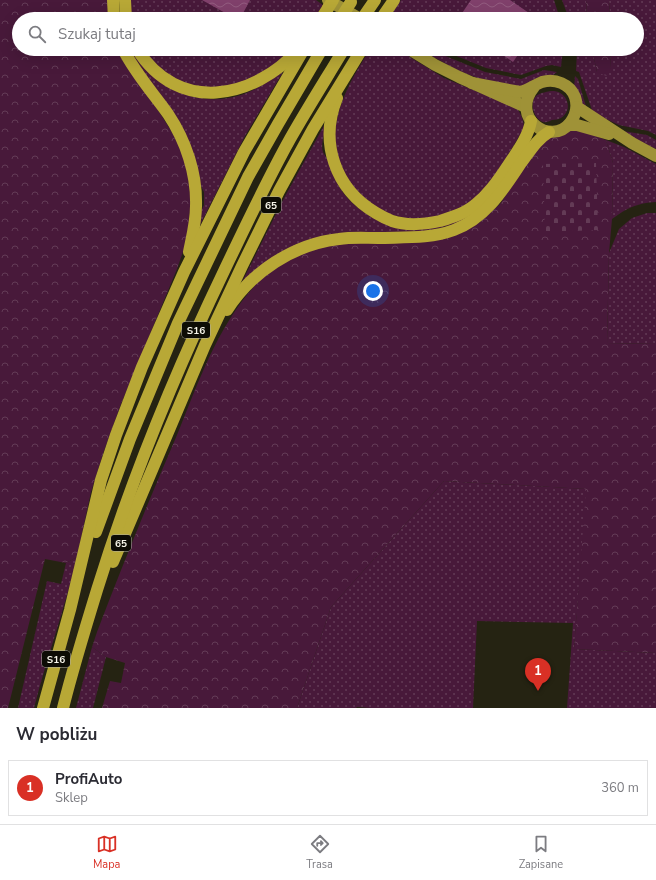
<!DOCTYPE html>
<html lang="pl">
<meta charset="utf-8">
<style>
body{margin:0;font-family:"Nunito Sans",sans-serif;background:#f7f7f7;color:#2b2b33}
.you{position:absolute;left:373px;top:291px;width:14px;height:14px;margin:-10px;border:3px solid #fff;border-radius:50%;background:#1a73e8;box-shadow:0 0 0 6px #1a73e833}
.badge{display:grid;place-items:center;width:26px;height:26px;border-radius:50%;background:#d93025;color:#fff;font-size:13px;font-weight:700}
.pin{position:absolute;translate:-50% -33px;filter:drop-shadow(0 1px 2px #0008)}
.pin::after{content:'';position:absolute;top:21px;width:14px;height:12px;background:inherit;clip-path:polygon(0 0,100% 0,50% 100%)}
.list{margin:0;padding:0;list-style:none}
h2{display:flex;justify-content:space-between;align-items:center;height:52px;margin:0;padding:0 16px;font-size:17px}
h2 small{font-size:13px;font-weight:400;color:#7c7c81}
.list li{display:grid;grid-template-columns:26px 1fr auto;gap:12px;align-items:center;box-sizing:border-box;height:56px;margin:0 8px 8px;padding:0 8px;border:1px solid #e1e1e2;border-radius:0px}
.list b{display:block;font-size:15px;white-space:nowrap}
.list p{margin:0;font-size:13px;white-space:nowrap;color:#7c7c81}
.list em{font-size:13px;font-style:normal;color:#7c7c81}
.icon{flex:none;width:22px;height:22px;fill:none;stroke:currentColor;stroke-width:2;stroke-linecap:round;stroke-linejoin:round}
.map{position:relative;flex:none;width:656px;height:708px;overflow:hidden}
.search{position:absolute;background:#fff;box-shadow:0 4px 16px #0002;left:12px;right:12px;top:12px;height:44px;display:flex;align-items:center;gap:10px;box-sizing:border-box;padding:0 14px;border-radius:22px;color:#7c7c81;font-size:15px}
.sheet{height:116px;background:#fff}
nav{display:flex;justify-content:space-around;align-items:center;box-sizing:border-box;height:56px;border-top:1px solid #e1e1e2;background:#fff;font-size:11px;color:#7c7c81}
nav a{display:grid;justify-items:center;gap:2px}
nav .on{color:#d93025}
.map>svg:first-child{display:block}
</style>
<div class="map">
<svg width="656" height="708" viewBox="0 0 656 708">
<defs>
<pattern id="grass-dots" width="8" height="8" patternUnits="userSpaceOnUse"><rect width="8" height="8" fill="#48193a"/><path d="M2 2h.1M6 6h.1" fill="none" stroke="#633b56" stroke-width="1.8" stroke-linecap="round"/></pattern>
<pattern id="forest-crowns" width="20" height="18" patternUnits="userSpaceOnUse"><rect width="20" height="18" fill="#48193a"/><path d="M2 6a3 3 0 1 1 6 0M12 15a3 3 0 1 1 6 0" fill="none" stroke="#633b56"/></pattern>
<pattern id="cemetery-stones" width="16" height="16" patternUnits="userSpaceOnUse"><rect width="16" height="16" fill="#48193a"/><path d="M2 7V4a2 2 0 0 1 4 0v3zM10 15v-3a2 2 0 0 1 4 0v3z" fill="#633b56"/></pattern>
<pattern id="water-waves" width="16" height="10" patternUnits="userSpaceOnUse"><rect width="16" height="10" fill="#80406b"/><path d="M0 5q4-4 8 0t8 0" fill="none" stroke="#935c80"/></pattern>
</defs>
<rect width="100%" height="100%" fill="#252312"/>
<g fill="url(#grass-dots)">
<polygon points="130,0 316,0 323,5 314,19 131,19"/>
<polygon points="401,0 554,0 560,19 388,19"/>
<polygon points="562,0 586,0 587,19 569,19"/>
<polygon points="609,0 656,0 656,135 648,131 619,125 593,113 579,72 576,71 577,49 592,49 597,72 611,68 610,49 637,49 637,19 610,19"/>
<path d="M129,49H132C155,91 206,112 251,91C262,86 272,79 283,72L245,136L198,229L200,213L204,205V192Z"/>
<path d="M143,49H290C257,87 204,102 161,70C154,64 148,56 143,49Z"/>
<path d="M370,49H397L444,78L517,108C521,115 524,120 524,128C512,148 489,189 471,202C425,233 360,221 340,165C337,155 334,143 335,132C338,101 354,75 370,49Z"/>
<polygon points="419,49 433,49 443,55 485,72 521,79 544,70 557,72 553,75 520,87 480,79 457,70"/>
<polygon points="439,49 563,49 561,67 552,65 546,66 521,75 486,68"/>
<polygon points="575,76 578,79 587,110 585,112 574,88"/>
<path d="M554,91C567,92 574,110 561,118C559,119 555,120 552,120C549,121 547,123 543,122C534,119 529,103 536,96C539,93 549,91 554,91Z"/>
<path d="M326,122C326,132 320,143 323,152C324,155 327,157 328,160C332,169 335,180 340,188C352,207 374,221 395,226L478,210L461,222L240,286L283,200Z"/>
<polygon points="617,130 647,135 656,140 656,149"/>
<path d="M606,140L624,147L656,164V202C637,203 627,208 612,219L613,163Z"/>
<polygon points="647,213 656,213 656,343 607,344 609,253 619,229 632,218"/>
<polygon points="444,481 587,489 574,649 656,653 656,708 567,708 573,623 477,621 473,708 370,708 357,707 356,708 297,708 331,607"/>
<path d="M77,557C65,608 47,657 34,708H18L47,581L61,584L66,563Z"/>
<polygon points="92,647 106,657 93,708 76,708"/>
</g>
<g fill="url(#forest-crowns)">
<polygon points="0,0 109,0 110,19 19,19 19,49 119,49 177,140 186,162 189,181 191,200 189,223 185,246 177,269 121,404 104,451 91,492 77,557 66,563 45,559 8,708 0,708"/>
<polygon points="586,0 609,0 610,19 587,19"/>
<polygon points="592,49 610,49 611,68 606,76 597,72"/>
<path d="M571,130L585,132L606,140L613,163L612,219L609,253L607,344L656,343V653L574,649L586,489L444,481L331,607L297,708H102L110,681L121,683L125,663L106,657L92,647L97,632C122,566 149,500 177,435C199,381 218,324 259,281C277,263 302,254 325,246L479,223L500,204L543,139Z"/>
</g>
<polygon fill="url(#cemetery-stones)" points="596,163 598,230 545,232 543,164"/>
<g fill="url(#water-waves)">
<polygon points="202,0 250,0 240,19 236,19"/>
<polygon points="471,0 510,0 535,17 534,19 458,19"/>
<polygon points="494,49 522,49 513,62"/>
</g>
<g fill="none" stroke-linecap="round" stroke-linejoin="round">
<g stroke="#9f9237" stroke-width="12">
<polyline points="328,0 360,19"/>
<polyline points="409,49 435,65 459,77 526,107"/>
<path d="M472,83L520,92C529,90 534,85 542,82C555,78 570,84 575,97C578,106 576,115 570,123C551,147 509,118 534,87"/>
<polyline points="577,107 632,143 656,156"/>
<polyline points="569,125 577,125 609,134"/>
</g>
<g stroke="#b8a836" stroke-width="12">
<polyline points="113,0 114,19"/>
<polyline points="125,0 126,19"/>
<polyline points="321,19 328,8"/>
<polyline points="362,19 375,0"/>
<polyline points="381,19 394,0"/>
<path d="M123,49C135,73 153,93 168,114C186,141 197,174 196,206C196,222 192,237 189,252"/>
<path d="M137,49C178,114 253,100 299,49"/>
<path d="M337,98C319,142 335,189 376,213C381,216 387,219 392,221C407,226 426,224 440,221C453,217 466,213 476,204C489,194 498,180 507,167C516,153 528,138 531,121"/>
<path d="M227,310C251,272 294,244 339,239C352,237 365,238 378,238C403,237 430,239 454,230C486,218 503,190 521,163C530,151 537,139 549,132"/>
<polyline points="96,532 130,439 178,323 248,177 278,124 322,49"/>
<polyline points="113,562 205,345 242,266 279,191 313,129 362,49"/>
<polyline points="43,708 70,610 101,480 116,435 142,367 184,272 244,152 304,49"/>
<path d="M63,708C73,668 85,629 97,590C131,480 174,375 224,271C245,227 266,182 290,139C307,109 326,79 344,49"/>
</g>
<g stroke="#b8a836" stroke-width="12">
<polyline points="328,8 333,0"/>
<polyline points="342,16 351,2"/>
</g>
</g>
<g text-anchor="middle" stroke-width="3" stroke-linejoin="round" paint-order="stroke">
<g fill="#0d0c05" stroke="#b0aea5" stroke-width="1">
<rect x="261" y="197" width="20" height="16" rx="3"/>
<rect x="182" y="322" width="28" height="16" rx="3"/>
<rect x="111" y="535" width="20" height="16" rx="3"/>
<rect x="42" y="651" width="28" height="16" rx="3"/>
</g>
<g font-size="10" font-weight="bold" fill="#f6f4e9">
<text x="271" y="209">65</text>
<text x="196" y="334">S16</text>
<text x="121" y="547">65</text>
<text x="56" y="663">S16</text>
</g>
</g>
</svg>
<div class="you"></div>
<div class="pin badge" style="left:538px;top:691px">1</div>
<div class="search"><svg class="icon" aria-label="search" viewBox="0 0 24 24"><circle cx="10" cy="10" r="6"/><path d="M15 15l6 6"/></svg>Szukaj tutaj</div>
</div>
<section class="sheet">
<h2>W pobliżu<small></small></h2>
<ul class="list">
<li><span class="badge">1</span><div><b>ProfiAuto</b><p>Sklep</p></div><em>360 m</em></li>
</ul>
</section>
<nav>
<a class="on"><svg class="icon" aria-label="map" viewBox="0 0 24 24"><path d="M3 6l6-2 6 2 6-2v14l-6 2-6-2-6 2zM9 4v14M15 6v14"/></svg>Mapa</a>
<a><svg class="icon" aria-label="directions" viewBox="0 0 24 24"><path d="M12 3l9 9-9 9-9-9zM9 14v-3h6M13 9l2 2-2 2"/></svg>Trasa</a>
<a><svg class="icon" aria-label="saved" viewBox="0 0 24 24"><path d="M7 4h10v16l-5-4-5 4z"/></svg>Zapisane</a>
</nav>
